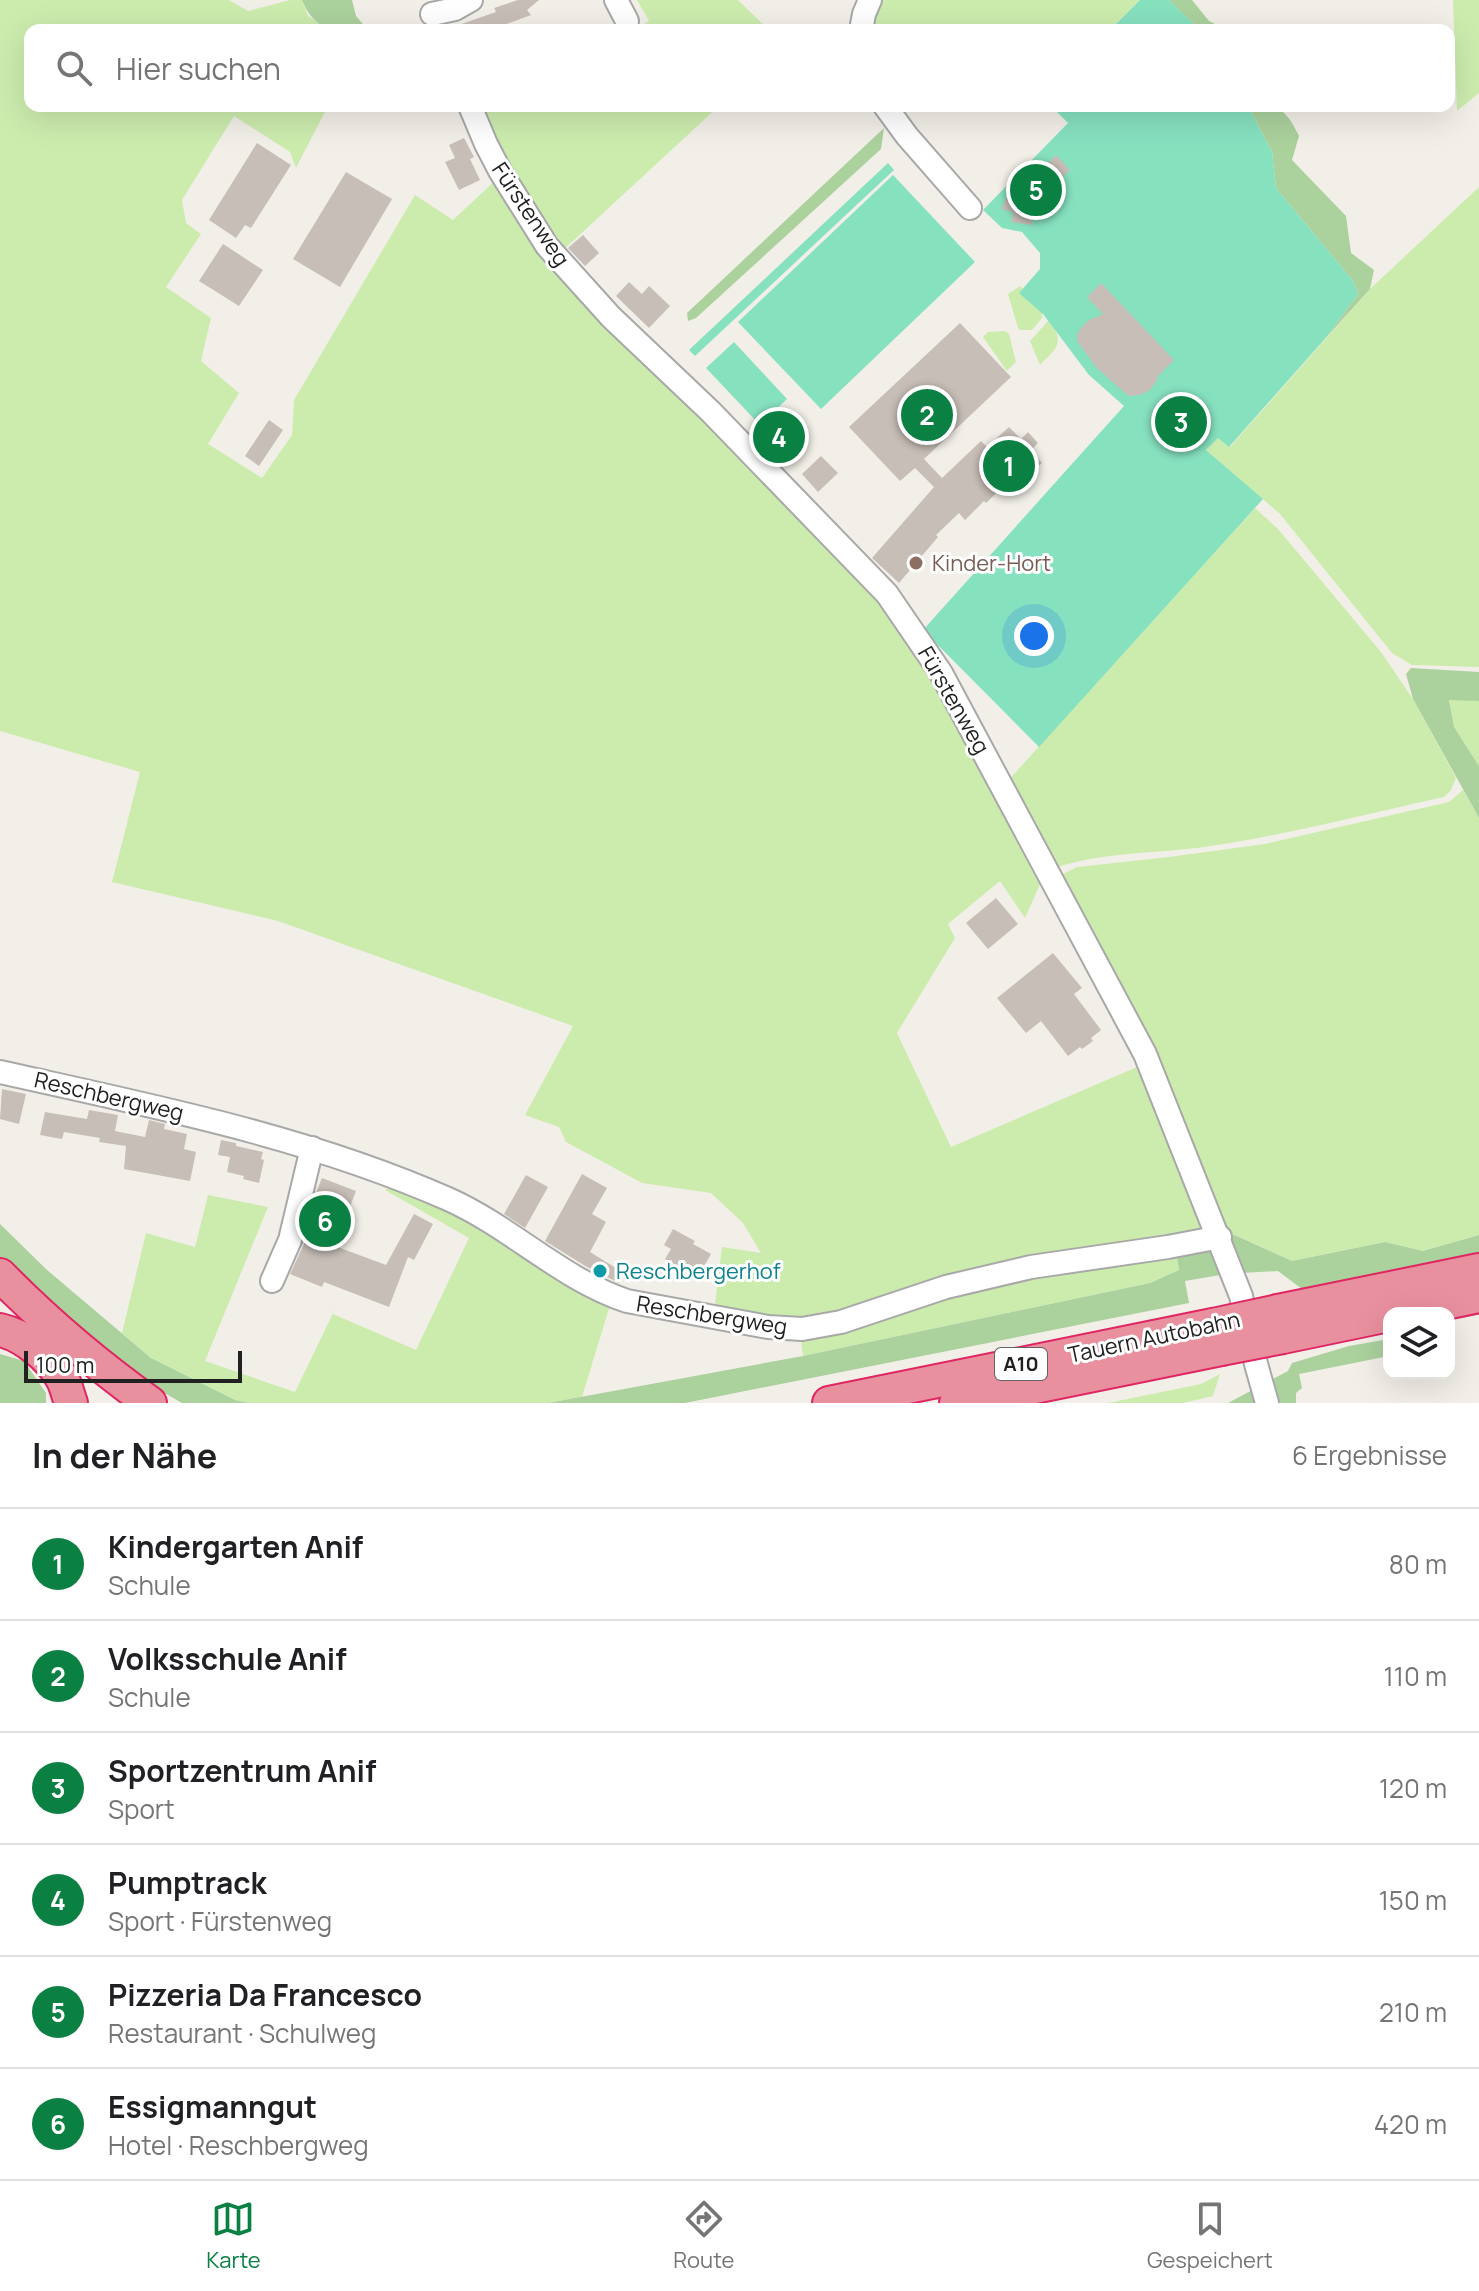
<!DOCTYPE html>
<html lang="de">
<meta charset="utf-8">
<style>
body{margin:0;font-family:Manrope,sans-serif;background:#f6f6f6;color:#202124}
.controls{position:absolute;right:24px;bottom:24px;display:grid;overflow:hidden;border-radius:16px;box-shadow:0 8px 32px #0002}
.controls button{width:72px;height:72px;display:grid;place-items:center;padding:0;border:0;border-bottom:2px solid #e0e0e0;background:#fff;color:#202124;font:40px sans-serif}
.scale{position:absolute;left:24px;bottom:20px;width:218px;box-sizing:border-box;padding-left:8px;border:4px solid #212121;border-top:0;font-size:22px;line-height:28px;white-space:nowrap;color:#212121;-webkit-text-stroke:6px #fff;paint-order:stroke}
.you{position:absolute;left:1034px;top:636px;width:28px;height:28px;margin:-20px;border:6px solid #fff;border-radius:50%;background:#1a73e8;box-shadow:0 0 0 12px #1a73e833}
.badge{display:grid;place-items:center;width:52px;height:52px;border-radius:50%;background:#0b8043;color:#fff;font-size:26px;font-weight:700}
.pin{position:absolute;translate:-50% -50%;border:4px solid #fff;box-shadow:0 2px 8px #0006}
.list{margin:0;padding:0;list-style:none}
h2{display:flex;justify-content:space-between;align-items:center;height:104px;margin:0;padding:0 32px;font-size:34px}
h2 small{font-size:26px;font-weight:400;color:#757577}
.list li{display:grid;grid-template-columns:52px 1fr auto;gap:24px;align-items:center;box-sizing:border-box;height:112px;padding:0 32px;border-top:2px solid #e0e0e0}
.list b{display:block;font-size:30px;white-space:nowrap}
.list p{margin:0;font-size:26px;white-space:nowrap;color:#757577}
.list em{font-size:26px;font-style:normal;color:#757577}
.icon{flex:none;width:44px;height:44px;fill:none;stroke:currentColor;stroke-width:2;stroke-linecap:round;stroke-linejoin:round}
.map{position:relative;flex:none;width:1479px;height:1403px;overflow:hidden}
.search{position:absolute;background:#fff;box-shadow:0 8px 32px #0002;left:24px;right:24px;top:24px;height:88px;display:flex;align-items:center;gap:20px;box-sizing:border-box;padding:0 28px;border-radius:16px;color:#757577;font-size:30px}
.sheet{height:776px;background:#fff}
nav{display:flex;justify-content:space-around;align-items:center;box-sizing:border-box;height:112px;border-top:2px solid #e0e0e0;background:#fff;font-size:22px;color:#757577}
nav a{display:grid;justify-items:center;gap:4px}
nav .on{color:#0b8043}
.map>svg:first-child{display:block}
</style>
<div class="map">
<svg width="1479" height="1403" viewBox="0 0 1479 1403">
<rect width="100%" height="100%" fill="#f2efe8"/>
<g fill="#ccecae">
<polygon points="0,0 229,0 248,11 290,0 302,0 308,16 329,30 30,30 30,106 328,106 296,168 290,152 234,116 182,200 186,223 201,234 166,287 211,318 201,361 239,393 208,444 262,478 292,435 294,400 415,195 453,220 499,177 523,217 889,606 1034,856 1041,882 1025,918 1000,881 948,924 955,938 897,1033 951,1147 1144,1064 1208,1230 830,1322 714,1313 722,1247 761,1253 743,1223 711,1193 642,1183 566,1142 559,1127 525,1115 573,1026 278,921 112,882 140,772 0,731"/>
<polygon points="637,0 738,0 769,30 635,30 649,21"/>
<polygon points="877,0 1140,0 1110,30 867,30"/>
<polygon points="1453,0 1479,0 1479,93 1457,111"/>
<polygon points="476,106 719,106 560,253 529,207"/>
<polygon points="1479,187 1479,667 1412,665 1392,653 1280,514 1206,450 1218,438 1230,447 1370,289"/>
<polygon points="1020,286 1042,311 1042,318 1032,330 1020,330 1018,328 1008,294"/>
<path d="M1049,320C1065,343 1058,347 1040,365L1030,341Z"/>
<polygon points="1005,331 1009,334 1016,362 1007,371 983,337 988,332"/>
<path d="M1255,508L1278,529L1381,652L1413,699L1456,778L1451,790L1444,797C1367,814 1290,834 1211,846C1159,854 1105,851 1055,868L1005,784Z"/>
<polygon points="1449,699 1479,701 1479,766 1454,727"/>
<polygon points="1463,790 1479,818 1479,1235 1423,1251 1385,1242 1292,1261 1236,1235 1228,1237 1060,886 1063,874 1077,867 1169,857 1265,844 1449,802"/>
<polygon points="394,1184 469,1215 611,1302 582,1397 548,1403 249,1403 235,1400 151,1358 122,1333 146,1233 195,1247 208,1195 268,1207 205,1361 295,1392 337,1305 333,1314 416,1350 469,1238 385,1190"/>
<polygon points="1176,1251 1179,1270 1150,1283 803,1356 800,1333 936,1293"/>
<polygon points="1220,1374 1213,1396 1183,1403 1108,1403 1201,1384"/>
</g>
<g fill="#abd19d">
<path d="M302,0H352L356,16L368,30C336,30 316,34 302,0Z"/>
<polygon points="1169,0 1192,0 1209,21 1228,30 1200,30"/>
<path d="M1248,106C1279,106 1285,107 1299,136L1292,160L1346,216L1351,253L1374,270L1370,289L1324,340L1358,294L1353,281L1276,188L1272,152Z"/>
<polygon points="884,128 881,149 696,318 688,321 687,313"/>
<polygon points="1411,668 1479,672 1479,701 1449,700 1454,727 1479,766 1479,818 1413,699 1406,674"/>
<polygon points="0,1224 47,1270 151,1358 235,1400 249,1403 182,1403 135,1376 0,1260"/>
<polygon points="1235,1235 1292,1261 1385,1242 1423,1251 1479,1235 1479,1252 1302,1289 1278,1271 1242,1273 1228,1237"/>
<polygon points="1214,1245 1226,1274 1185,1281 1189,1303 685,1403 548,1403 803,1356 1150,1283 1179,1270 1176,1251"/>
<polygon points="1389,1339 1389,1356 1299,1374 1302,1388 1296,1393 1296,1403 1228,1403 1288,1371 1292,1363 1349,1346"/>
<polygon points="0,1354 24,1361 46,1393 46,1403 0,1403"/>
</g>
<g fill="#86e1bf">
<polygon points="1140,0 1169,0 1200,30 1110,30"/>
<polygon points="1051,106 1248,106 1272,152 1276,188 1353,281 1358,294 1324,340 1229,447 1218,438 1206,450 1263,499 1039,747 923,630 1124,406 1089,375 1043,314 1019,293 1040,269 1040,253 1022,232 1002,228 983,210 1068,123"/>
<polygon points="888,163 894,170 695,356 689,350"/>
<polygon points="893,175 975,262 821,409 738,322"/>
<polygon points="734,342 787,399 760,425 706,368"/>
</g>
<g fill="#c7beb7">
<polygon points="518,0 539,0 527,10 531,15 501,26 502,30 450,30 450,28 496,12 494,8"/>
<polygon points="464,138 474,157 470,159 480,180 459,190 445,162 455,158 449,145"/>
<polygon points="257,143 291,165 251,228 245,225 236,238 209,220"/>
<polygon points="1056,155 1070,170 1041,198 1034,212 1032,225 1011,222 1013,212 1001,209 1015,180 1025,186"/>
<polygon points="346,172 392,199 340,287 293,259"/>
<polygon points="583,235 599,253 585,266 568,248"/>
<polygon points="223,244 263,270 239,306 199,281"/>
<polygon points="629,282 642,294 649,286 670,306 649,328 616,296"/>
<polygon points="1101,283 1174,360 1157,377 1158,379 1150,390 1140,395 1129,396 1118,387 1097,368 1077,341 1077,334 1082,327 1089,320 1103,314 1087,297"/>
<polygon points="960,323 1011,377 924,459 942,478 981,441 987,447 1009,427 1021,439 1028,432 1038,443 1031,450 1042,463 1029,475 1033,479 1024,487 1014,476 986,503 984,501 965,520 959,513 936,535 938,537 899,583 872,558 934,487 915,468 900,481 849,427"/>
<polygon points="269,420 283,430 259,466 245,456"/>
<polygon points="821,456 838,473 818,492 802,474"/>
<polygon points="996,898 1018,924 988,949 966,923"/>
<polygon points="1053,953 1082,988 1074,994 1101,1030 1091,1038 1093,1041 1082,1049 1080,1047 1068,1056 1041,1021 1026,1033 997,998"/>
<polygon points="2,1089 26,1094 19,1124 0,1119"/>
<polygon points="89,1110 118,1115 115,1131 145,1137 149,1120 165,1124 164,1129 187,1134 184,1149 196,1152 190,1181 124,1169 126,1146 99,1142 100,1138 64,1132 62,1139 40,1135 45,1112 87,1119"/>
<polygon points="221,1140 236,1143 236,1146 263,1152 261,1159 264,1160 259,1183 243,1179 244,1176 227,1172 230,1157 218,1155"/>
<polygon points="582,1174 607,1188 592,1214 606,1222 590,1252 624,1273 619,1283 587,1267 545,1241"/>
<polygon points="526,1175 548,1187 525,1228 504,1214"/>
<polygon points="322,1178 356,1191 335,1246 386,1265 414,1214 433,1224 414,1260 408,1257 389,1307 324,1282 322,1287 290,1274 304,1244 315,1195"/>
<polygon points="673,1229 695,1241 693,1244 711,1254 698,1277 665,1259 671,1249 664,1245"/>
</g>
<g fill="none" stroke-linecap="round" stroke-linejoin="round">
<g stroke="#a8a8a8" stroke-width="26">
<g id="minor">
<polyline points="616,0 627,21"/>
<polyline points="432,14 455,9 471,0"/>
<polyline points="861,30 864,14 870,0"/>
<polyline points="470,106 486,144 500,171 547,246 611,317 711,412 887,594 941,673 1145,1054 1241,1296 1256,1364 1267,1403"/>
<polyline points="885,106 907,136 970,208"/>
<path d="M0,1072C152,1106 305,1136 448,1199C511,1227 561,1279 627,1301L768,1327L802,1329L841,1322L946,1287L1031,1267L1168,1247L1220,1237"/>
<polyline points="272,1281 290,1240 312,1148"/>
</g>
</g>
<g stroke="#df2663" stroke-width="36">
<g id="highway">
<path d="M0,1275C46,1322 97,1365 150,1403"/>
<polyline points="1278,1311 1479,1270"/>
<polyline points="1398,1313 1479,1296"/>
<path d="M0,1330C23,1335 50,1357 62,1378C66,1385 68,1395 71,1403"/>
<polyline points="1283,1337 1389,1315"/>
<polyline points="829,1403 1213,1325"/>
<polyline points="956,1403 1221,1349"/>
</g>
</g>
<use href="#minor" stroke="#fff" stroke-width="22"/>
<use href="#highway" stroke="#e9909f" stroke-width="32"/>
<g stroke="#df2663" stroke-width="36" stroke-linecap="butt">
<g id="highway-bridge">
<polyline points="1213,1325 1278,1311"/>
<polyline points="1221,1349 1283,1337"/>
</g>
</g>
<use href="#highway-bridge" stroke="#e9909f" stroke-width="32"/>
</g>
<circle fill="#8d6e63" stroke="#fff" stroke-width="3" cx="916" cy="563" r="8"/>
<circle fill="#0f9aa8" stroke="#fff" stroke-width="3" cx="600" cy="1271" r="8"/>
<g text-anchor="middle" stroke-width="6" stroke-linejoin="round" paint-order="stroke">
<rect fill="#fff" stroke="#646464" stroke-width="2" x="995" y="1348" width="52" height="32" rx="6"/>
<g font-size="20" font-weight="bold" fill="#212121">
<text x="1021" y="1371">A10</text>
</g>
<g font-size="22" fill="#212121" stroke="#fff">
<text transform="translate(531 214) rotate(56)" y="8">Fürstenweg</text>
<text transform="translate(954 700) rotate(60)" y="8">Fürstenweg</text>
<text transform="translate(109 1096) rotate(13)" y="8">Reschbergweg</text>
<text transform="translate(712 1315) rotate(9)" y="8">Reschbergweg</text>
<text transform="translate(1154 1337) rotate(-12)" y="8">Tauern Autobahn</text>
</g>
<g font-size="22" fill="#785e54" stroke="#fff" text-anchor="start">
<text x="932" y="571">Kinder-Hort</text>
</g>
<g font-size="22" fill="#0d838f" stroke="#fff" text-anchor="start">
<text x="616" y="1279">Reschbergerhof</text>
</g>
</g>
</svg>
<div class="controls">
<button><svg class="icon" aria-label="layers" viewBox="0 0 24 24"><path d="M12 4l9 5-9 5-9-5zM3 14l9 5 9-5"/></svg></button>
</div>
<div class="scale">100 m</div>
<div class="you"></div>
<div class="pin badge" style="left:1009px;top:466px">1</div>
<div class="pin badge" style="left:927px;top:415px">2</div>
<div class="pin badge" style="left:1181px;top:422px">3</div>
<div class="pin badge" style="left:779px;top:437px">4</div>
<div class="pin badge" style="left:1036px;top:190px">5</div>
<div class="pin badge" style="left:325px;top:1221px">6</div>
<div class="search"><svg class="icon" aria-label="search" viewBox="0 0 24 24"><circle cx="10" cy="10" r="6"/><path d="M15 15l6 6"/></svg>Hier suchen</div>
</div>
<section class="sheet">
<h2>In der Nähe<small>6 Ergebnisse</small></h2>
<ul class="list">
<li><span class="badge">1</span><div><b>Kindergarten Anif</b><p>Schule</p></div><em>80 m</em></li>
<li><span class="badge">2</span><div><b>Volksschule Anif</b><p>Schule</p></div><em>110 m</em></li>
<li><span class="badge">3</span><div><b>Sportzentrum Anif</b><p>Sport</p></div><em>120 m</em></li>
<li><span class="badge">4</span><div><b>Pumptrack</b><p>Sport · Fürstenweg</p></div><em>150 m</em></li>
<li><span class="badge">5</span><div><b>Pizzeria Da Francesco</b><p>Restaurant · Schulweg</p></div><em>210 m</em></li>
<li><span class="badge">6</span><div><b>Essigmanngut</b><p>Hotel · Reschbergweg</p></div><em>420 m</em></li>
</ul>
</section>
<nav>
<a class="on"><svg class="icon" aria-label="map" viewBox="0 0 24 24"><path d="M3 6l6-2 6 2 6-2v14l-6 2-6-2-6 2zM9 4v14M15 6v14"/></svg>Karte</a>
<a><svg class="icon" aria-label="directions" viewBox="0 0 24 24"><path d="M12 3l9 9-9 9-9-9zM9 14v-3h6M13 9l2 2-2 2"/></svg>Route</a>
<a><svg class="icon" aria-label="saved" viewBox="0 0 24 24"><path d="M7 4h10v16l-5-4-5 4z"/></svg>Gespeichert</a>
</nav>
